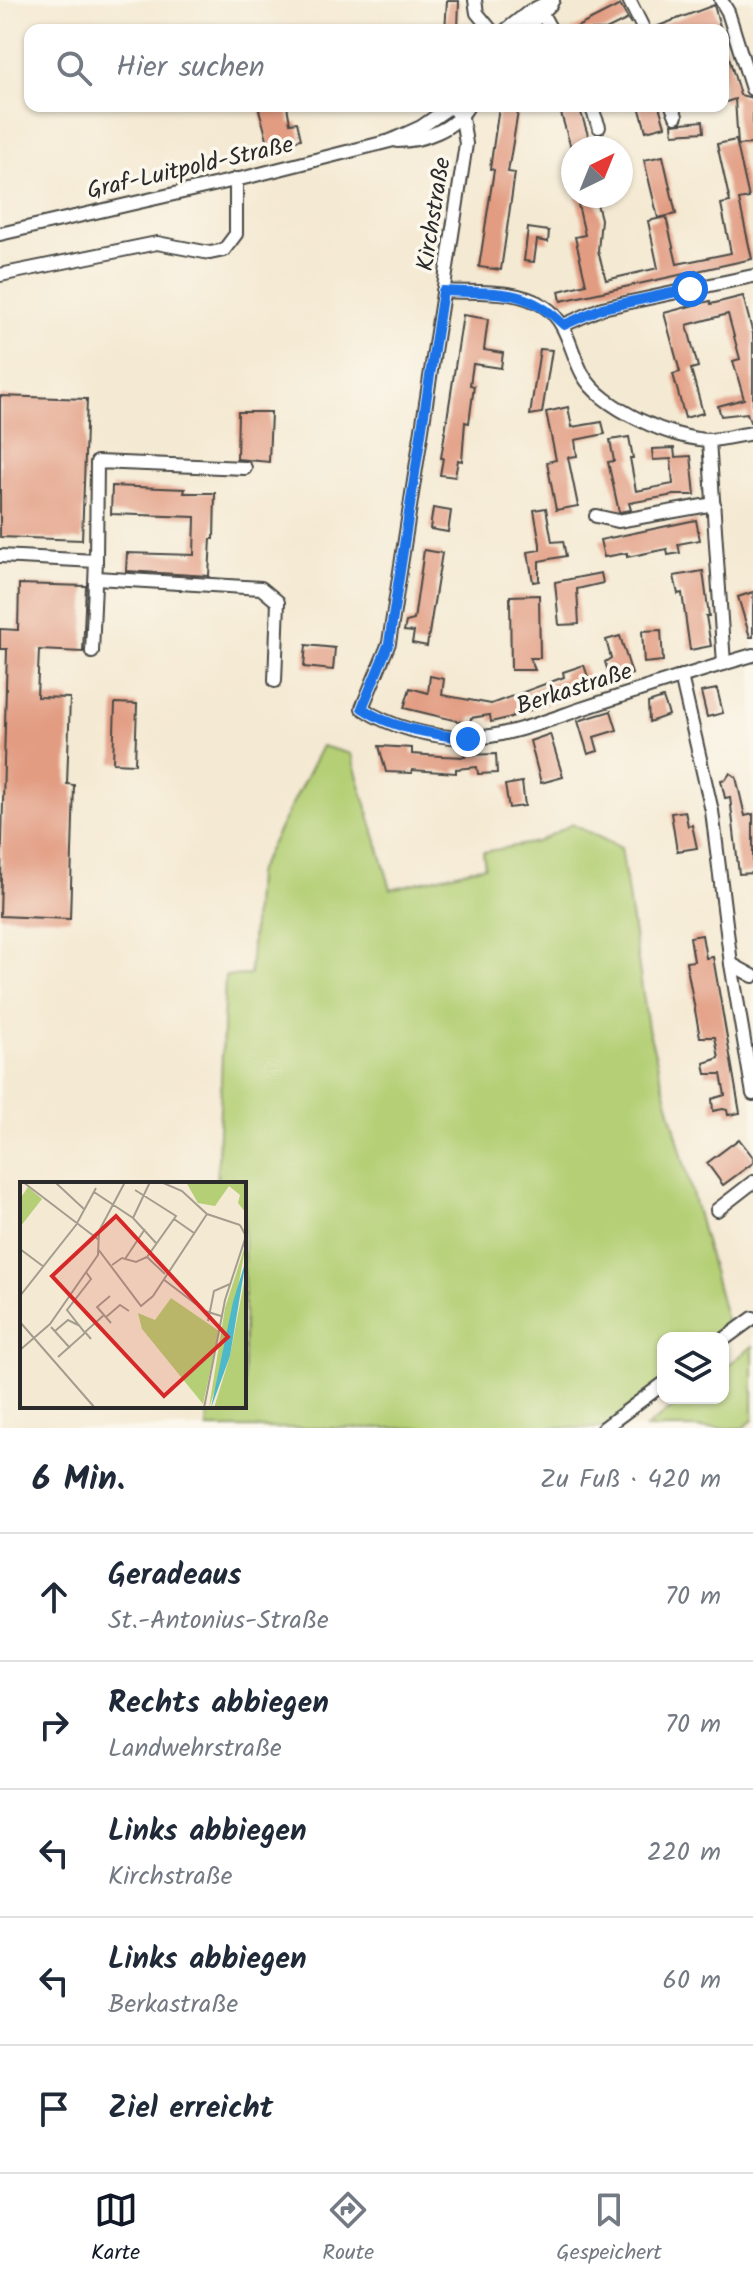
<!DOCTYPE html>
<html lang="de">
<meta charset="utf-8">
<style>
body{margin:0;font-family:Kalam,sans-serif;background:#f6f6f7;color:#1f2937}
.controls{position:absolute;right:24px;bottom:24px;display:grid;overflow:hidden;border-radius:16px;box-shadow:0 2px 6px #0004}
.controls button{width:72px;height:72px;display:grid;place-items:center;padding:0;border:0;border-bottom:2px solid #e0e1e3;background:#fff;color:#1f2937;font:40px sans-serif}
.compass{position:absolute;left:561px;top:136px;width:72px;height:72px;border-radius:50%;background:#fff;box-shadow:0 2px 6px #0004;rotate:43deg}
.stop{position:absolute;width:24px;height:24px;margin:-18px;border:6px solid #1a73e8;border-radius:50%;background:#fff}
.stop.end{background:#1a73e8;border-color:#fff;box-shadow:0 2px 8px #0008}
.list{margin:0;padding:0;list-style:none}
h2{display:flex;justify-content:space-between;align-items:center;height:104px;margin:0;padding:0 32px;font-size:34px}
h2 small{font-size:26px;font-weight:400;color:#747a83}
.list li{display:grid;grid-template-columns:52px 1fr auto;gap:24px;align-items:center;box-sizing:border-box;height:128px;padding:0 32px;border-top:2px solid #e0e1e3}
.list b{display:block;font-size:30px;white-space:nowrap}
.list p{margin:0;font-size:26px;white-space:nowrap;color:#747a83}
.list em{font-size:26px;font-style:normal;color:#747a83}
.icon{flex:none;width:44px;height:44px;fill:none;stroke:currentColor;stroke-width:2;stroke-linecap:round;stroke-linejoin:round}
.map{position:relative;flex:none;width:753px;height:1428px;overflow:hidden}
.search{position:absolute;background:#fff;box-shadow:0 2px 6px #0004;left:24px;right:24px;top:24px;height:88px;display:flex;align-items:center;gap:20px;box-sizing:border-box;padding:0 28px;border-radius:16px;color:#747a83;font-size:30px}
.sheet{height:744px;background:#fff}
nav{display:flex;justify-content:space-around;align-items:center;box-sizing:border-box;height:112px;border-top:2px solid #e0e1e3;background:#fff;font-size:22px;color:#747a83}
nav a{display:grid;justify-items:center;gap:4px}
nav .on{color:#111827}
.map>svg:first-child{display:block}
</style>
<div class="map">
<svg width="753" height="1428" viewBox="0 0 753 1428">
<rect width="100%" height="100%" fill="#fbf7ec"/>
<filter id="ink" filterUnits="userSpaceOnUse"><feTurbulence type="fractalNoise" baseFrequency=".0125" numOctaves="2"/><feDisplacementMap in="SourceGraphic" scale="16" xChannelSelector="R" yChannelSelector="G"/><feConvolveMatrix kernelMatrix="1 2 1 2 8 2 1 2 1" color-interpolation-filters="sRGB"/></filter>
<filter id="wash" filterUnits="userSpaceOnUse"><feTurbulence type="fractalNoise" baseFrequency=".006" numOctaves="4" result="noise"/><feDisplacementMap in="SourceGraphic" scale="32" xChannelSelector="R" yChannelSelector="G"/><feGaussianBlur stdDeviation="1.8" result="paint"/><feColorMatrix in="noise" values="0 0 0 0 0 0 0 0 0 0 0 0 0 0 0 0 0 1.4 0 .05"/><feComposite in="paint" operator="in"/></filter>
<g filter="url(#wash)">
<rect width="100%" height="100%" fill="#f4e9d2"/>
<g fill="#b4cf75" stroke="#707d50" stroke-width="2">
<polygon points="322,746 351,754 391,889 485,866 483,852 537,842 572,824 621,848 648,1028 730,1335 723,1338 663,1338 663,1384 604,1428 207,1428 208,1406 244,1406 244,1184 217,1184 225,976 250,975 256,874"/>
<polygon points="753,1346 753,1420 743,1428 646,1428 685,1398 723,1398 723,1369"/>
</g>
<g id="blocks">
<g fill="#e29c82">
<polygon points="447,1 459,1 458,30 445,30"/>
<polygon points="620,5 631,24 628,19 606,30 571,30"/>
<polygon points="714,5 721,30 653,30 653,28"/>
<polygon points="723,47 726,47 740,95 753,98 753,144 738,145 735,99 723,103"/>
<polygon points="258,106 287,106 290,123 297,122 301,139 269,146"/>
<polygon points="507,106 519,106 508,172 515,173 501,270 479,267 494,170 490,169 499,107"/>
<polygon points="561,106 579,106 592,148 571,148 560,110"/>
<polygon points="639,106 659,106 665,126 646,131"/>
<polygon points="703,121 704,132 673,134 672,124"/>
<polygon points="736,140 749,198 739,200 752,259 561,301 559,291 586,284 575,237 585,235 576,196 595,196 601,219 598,251 606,280 658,268 648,221 666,217 677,264 731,253 721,204 730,202 717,144"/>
<polygon points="663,156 676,214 658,218 644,160"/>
<polygon points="528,228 549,231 548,242 537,240 534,262 524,261"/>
<polygon points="743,296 753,334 753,421 750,422 747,413 721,416 718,406 744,399 733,361 740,359 728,314 687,325 698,367 691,369 703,413 685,418 673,374 680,372 664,313 710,301 711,304"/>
<polygon points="463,315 488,319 484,350 503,353 501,368 473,364 470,385 474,386 469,423 465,422 462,461 458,460 455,477 440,475 443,458 441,458"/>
<polygon points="540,349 552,350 542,413 530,415"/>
<polygon points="0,396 87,399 82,540 0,537"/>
<polygon points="568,407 572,427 602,422 605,434 575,440 577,456 568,457 578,506 556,510 547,462 556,460 546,412"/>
<polygon points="238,412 271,412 269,462 237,459"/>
<polygon points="629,437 633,458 630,458 636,491 673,484 671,459 653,460 652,449 674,448 675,457 691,456 695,495 674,495 629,503 631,510 619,512 608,462 614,461 610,440"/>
<polygon points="112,486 185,489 184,493 215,493 214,539 211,539 209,576 126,571 127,553 194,555 195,517 111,514"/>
<polygon points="433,508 451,511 448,532 430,529"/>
<polygon points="546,508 552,542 563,541 566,556 539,561 539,581 533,582 528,552 540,550 540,544 534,510"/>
<polygon points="696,520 700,540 678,544 680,553 668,555 667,549 627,557 627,553 604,557 600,540"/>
<polygon points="424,550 442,553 427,646 412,643 414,632 404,631 406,622 414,620"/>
<polygon points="703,571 709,616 706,616 711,646 690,650 682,593 678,594 674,576"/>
<polygon points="601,573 603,583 577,589 579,624 559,625 555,582"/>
<polygon points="19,584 86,586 83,652 39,650 37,697 70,698 67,784 74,785 70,919 0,916 7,649 0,649 0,629 18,630"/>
<polygon points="753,592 753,637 750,637 738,597"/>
<polygon points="539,595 540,658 530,658 535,670 511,670 510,596"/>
<polygon points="661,630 663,661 644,663 642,631"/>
<polygon points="620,636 632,674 611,681 605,662 611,658 606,640"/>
<polygon points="306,645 335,648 333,670 304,667"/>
<polygon points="584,665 591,686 553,697 554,701 508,718 491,722 490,715 471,718 470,724 404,708 410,688 428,693 430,676 444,679 442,695 491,704 564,677 563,672"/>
<polygon points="717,689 723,713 707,717 701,692"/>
<polygon points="663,698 669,715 649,722 648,703"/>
<polygon points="115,703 137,704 135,764 113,763"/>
<polygon points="611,711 617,730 594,737 598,751 588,754 578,721"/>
<polygon points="550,734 563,777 541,783 530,741"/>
<polygon points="379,746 412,748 412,754 441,756 465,757 464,755 496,754 497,773 478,774 477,767 456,769 456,773 412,770 412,773 386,772"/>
<polygon points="730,773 736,777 745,816 753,814 753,873 739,874 730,797 725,798 721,780 726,779"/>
<polygon points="522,782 525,806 509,808 505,785"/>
<polygon points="685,811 688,826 692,825 697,848 677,851 671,813"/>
<polygon points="702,935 706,958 713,957 740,1113 728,1115 727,1110 723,1109 713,1111 712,1099 725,1095 721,1074 706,1074 704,1063 719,1058 715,1037 700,1037 686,962 694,961 690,937"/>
<polygon points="739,1139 753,1157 753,1163 723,1185 707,1163"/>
</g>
</g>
</g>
<g filter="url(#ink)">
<use href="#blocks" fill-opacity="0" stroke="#494844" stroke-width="2"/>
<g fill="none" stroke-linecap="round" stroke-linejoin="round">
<g stroke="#494844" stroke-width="16">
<g id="minor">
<polyline points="475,0 477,13 491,30"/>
<polyline points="629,0 644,30"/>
<polyline points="721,0 728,12 752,89"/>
<polyline points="539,8 551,30"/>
<polyline points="506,30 530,11 553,0"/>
<polyline points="525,30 551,4"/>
<path d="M450,106L462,117L466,144L389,643L362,708C391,728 431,737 466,738C500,739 546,721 578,710C636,691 694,672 753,655"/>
<polyline points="591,106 599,127"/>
<polyline points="672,106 676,116"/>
<path d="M397,141C423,141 455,129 468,106"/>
<polyline points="0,234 248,177 390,141 421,127 451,106"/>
<polyline points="0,275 157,243 210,253 224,250 236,234 236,179"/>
<path d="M443,291C476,293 517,288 545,307C568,322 570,352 583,375C601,408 673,440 711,440C724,439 739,435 753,433"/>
<polyline points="564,325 602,308 753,276"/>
<polyline points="709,440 724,664"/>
<polyline points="596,516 618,521 714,504"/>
<polyline points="0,556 96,561 92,652"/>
<polyline points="96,561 97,462 245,468"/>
<polyline points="96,578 261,588 278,602 275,681"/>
<polyline points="681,676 712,811 731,964 753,1094"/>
<polyline points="731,964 753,976"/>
<polyline points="717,1210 753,1182"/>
<polyline points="723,1340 753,1318"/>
<polyline points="604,1428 663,1384"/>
</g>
</g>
<use href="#minor" stroke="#fff" stroke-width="12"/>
</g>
</g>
<g fill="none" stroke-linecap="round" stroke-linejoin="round" filter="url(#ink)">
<path stroke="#1a73e8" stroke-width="10" d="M468,739C431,733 394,730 362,708L389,643L443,291C495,294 524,286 564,325L602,308L690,289"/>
</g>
<g text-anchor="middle" stroke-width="7" stroke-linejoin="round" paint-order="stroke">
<g font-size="24" fill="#2b2b2b" stroke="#fbf7ec">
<text transform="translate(190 167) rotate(-13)" y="8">Graf-Luitpold-Straße</text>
<text transform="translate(433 214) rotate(-81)" y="8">Kirchstraße</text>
<text transform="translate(574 688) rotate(-18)" y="8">Berkastraße</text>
</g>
</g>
<g transform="translate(20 1182)">
<rect width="226" height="226" fill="#f4e9d2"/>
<path d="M166,0H226V31L218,21L220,13L209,4L195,24L178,21ZM8,5L22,17L0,45V17ZM226,61L205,178L189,226L205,126ZM226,90V226H194L210,174ZM151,116L199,149L183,222L122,147L118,131L135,138Z" fill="#b4cf75"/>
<path d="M226,78L210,174L191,226L213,120Z" fill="#4db8c9"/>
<path fill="none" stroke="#a49d8f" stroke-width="2" d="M3,0L79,58M141,0L162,9L187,32L220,43M36,1L65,28M74,10L113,36L136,61M113,36L130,0M154,37L174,51M79,49L105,0M0,67L24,85M78,67L121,124L133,114L187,32M127,75L145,92M105,77L125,47M92,83L102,76L116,80L127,75L156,34L115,8M143,97L185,129L201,134M0,114L56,43L76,6M84,133L77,125L90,114M86,135L100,123L109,129M188,139L194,109L210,102M0,140L75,226M31,145L50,166M35,149L48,138L60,144M71,157L65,150L84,133L91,141M0,168L30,142L78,73L79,50M38,175L65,151L47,128L71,97L66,90M184,226L205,118L226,54L220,43"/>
<path fill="#d62828" fill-opacity="0.15" stroke="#d62828" stroke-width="4" d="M96,34L208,155L144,214L32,94Z"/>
<rect width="226" height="226" fill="none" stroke="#2b2b2b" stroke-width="4"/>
</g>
</svg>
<div class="controls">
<button><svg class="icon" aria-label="layers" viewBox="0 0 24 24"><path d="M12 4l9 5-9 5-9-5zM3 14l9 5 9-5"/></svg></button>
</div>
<svg class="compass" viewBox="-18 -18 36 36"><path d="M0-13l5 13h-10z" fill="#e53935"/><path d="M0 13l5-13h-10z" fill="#747a83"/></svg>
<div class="stop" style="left:690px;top:289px"></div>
<div class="stop end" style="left:468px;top:739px"></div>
<div class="search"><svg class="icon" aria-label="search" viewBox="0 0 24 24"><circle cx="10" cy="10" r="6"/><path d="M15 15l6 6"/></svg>Hier suchen</div>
</div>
<section class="sheet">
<h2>6 Min.<small>Zu Fuß · 420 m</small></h2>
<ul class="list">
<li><svg class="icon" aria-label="ahead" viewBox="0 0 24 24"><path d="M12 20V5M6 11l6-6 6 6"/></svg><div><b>Geradeaus</b><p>St.-Antonius-Straße</p></div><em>70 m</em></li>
<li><svg class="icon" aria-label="right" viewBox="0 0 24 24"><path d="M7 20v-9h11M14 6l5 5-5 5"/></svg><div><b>Rechts abbiegen</b><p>Landwehrstraße</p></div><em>70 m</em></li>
<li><svg class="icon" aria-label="left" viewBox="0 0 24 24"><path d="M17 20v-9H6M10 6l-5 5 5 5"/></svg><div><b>Links abbiegen</b><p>Kirchstraße</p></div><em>220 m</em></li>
<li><svg class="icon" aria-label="left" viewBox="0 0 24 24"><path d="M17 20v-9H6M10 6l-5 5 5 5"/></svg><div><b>Links abbiegen</b><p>Berkastraße</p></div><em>60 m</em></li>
<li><svg class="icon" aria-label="arrive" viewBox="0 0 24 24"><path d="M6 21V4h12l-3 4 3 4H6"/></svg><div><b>Ziel erreicht</b></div></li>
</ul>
</section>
<nav>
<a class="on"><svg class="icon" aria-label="map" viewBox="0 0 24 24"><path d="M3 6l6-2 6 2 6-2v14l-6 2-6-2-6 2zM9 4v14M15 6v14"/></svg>Karte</a>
<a><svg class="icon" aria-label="directions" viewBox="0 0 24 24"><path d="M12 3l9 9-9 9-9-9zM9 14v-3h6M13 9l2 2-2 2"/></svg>Route</a>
<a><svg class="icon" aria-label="saved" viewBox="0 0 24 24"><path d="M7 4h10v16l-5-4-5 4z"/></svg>Gespeichert</a>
</nav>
